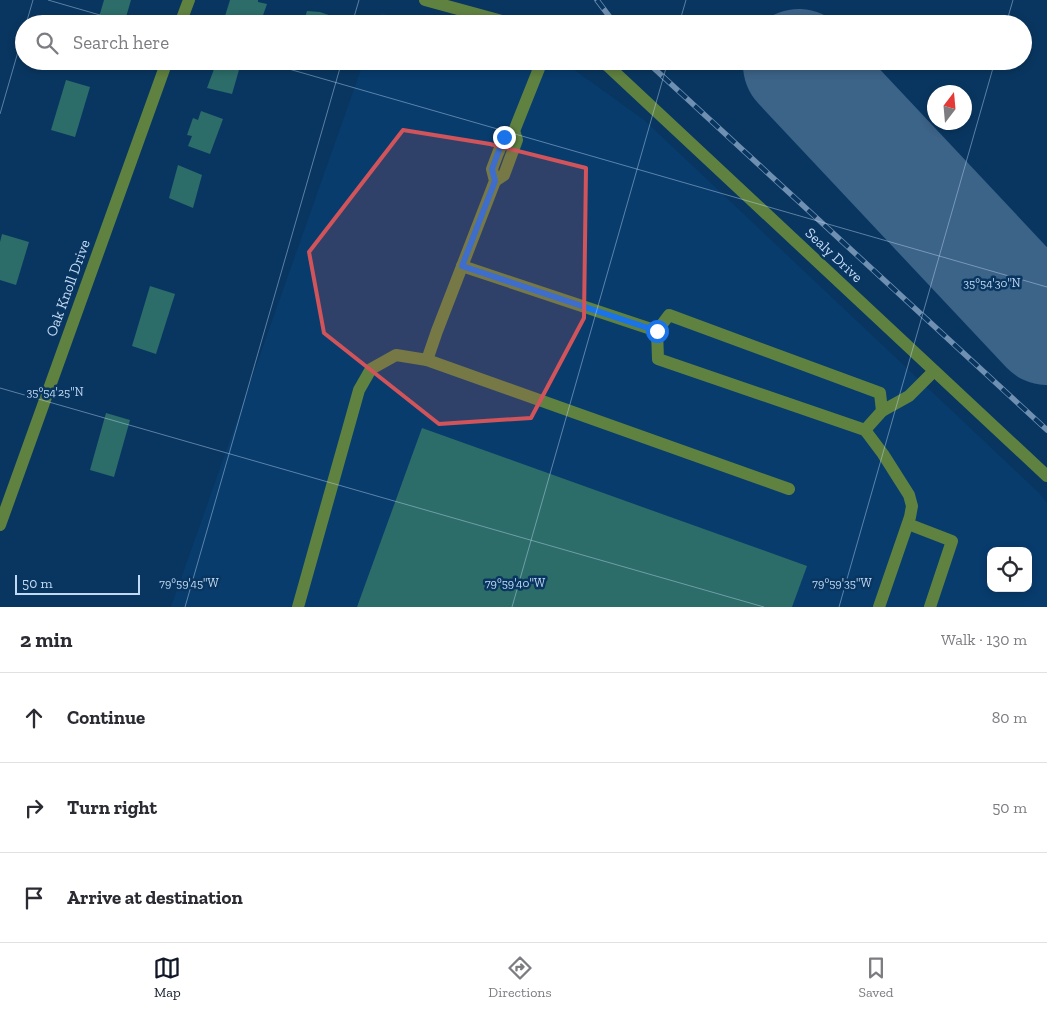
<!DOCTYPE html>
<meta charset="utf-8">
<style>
body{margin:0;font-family:"Zilla Slab",serif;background:#f2f2f3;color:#2b2b33}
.controls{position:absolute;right:15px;bottom:15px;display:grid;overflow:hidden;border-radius:10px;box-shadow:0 2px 8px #0003}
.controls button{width:45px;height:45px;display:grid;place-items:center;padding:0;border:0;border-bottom:1px solid #e1e1e2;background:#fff;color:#2b2b33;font:25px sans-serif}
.compass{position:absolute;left:927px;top:85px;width:45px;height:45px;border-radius:50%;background:#fff;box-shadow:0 2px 8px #0003;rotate:16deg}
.scale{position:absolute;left:15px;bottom:12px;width:125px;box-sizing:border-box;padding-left:5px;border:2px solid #c2d9f3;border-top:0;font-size:14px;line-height:18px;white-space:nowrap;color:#c2d9f3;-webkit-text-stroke:4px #093660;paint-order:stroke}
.stop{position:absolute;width:15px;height:15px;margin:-11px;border:4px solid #1a73e8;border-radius:50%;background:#fff}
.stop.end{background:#1a73e8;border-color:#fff;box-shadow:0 1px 5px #0008}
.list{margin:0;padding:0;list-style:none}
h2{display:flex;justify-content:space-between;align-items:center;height:65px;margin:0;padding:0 20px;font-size:21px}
h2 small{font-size:16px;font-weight:400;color:#7c7c81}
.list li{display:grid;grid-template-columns:32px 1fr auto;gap:15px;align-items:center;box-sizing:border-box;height:90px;padding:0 20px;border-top:1px solid #e1e1e2}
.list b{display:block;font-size:19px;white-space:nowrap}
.list em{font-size:16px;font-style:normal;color:#7c7c81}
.icon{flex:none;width:28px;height:28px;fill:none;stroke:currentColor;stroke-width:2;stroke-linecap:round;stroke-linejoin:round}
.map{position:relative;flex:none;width:1047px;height:607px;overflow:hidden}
.search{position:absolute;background:#fff;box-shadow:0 2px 8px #0003;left:15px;right:15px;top:15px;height:55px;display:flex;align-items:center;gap:12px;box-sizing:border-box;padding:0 18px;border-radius:28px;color:#7c7c81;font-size:19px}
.sheet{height:335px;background:#fff}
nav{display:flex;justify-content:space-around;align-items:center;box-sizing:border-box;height:70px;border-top:1px solid #e1e1e2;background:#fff;font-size:14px;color:#7c7c81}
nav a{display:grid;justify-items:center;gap:2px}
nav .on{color:#111827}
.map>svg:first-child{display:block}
</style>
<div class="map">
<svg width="1047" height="607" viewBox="0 0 1047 607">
<rect width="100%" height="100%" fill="#093660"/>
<g fill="#083c6d" fill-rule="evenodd">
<polygon points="381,13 426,24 377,24"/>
<path d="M364,61H562L644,120L1039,493L1047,503V607H171ZM991,551H1028V588H991Z"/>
</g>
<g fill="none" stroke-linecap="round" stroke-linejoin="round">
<polyline stroke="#3c6388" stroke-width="112" points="799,65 1047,329"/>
</g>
<g fill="#2c6d6a">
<polygon points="104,0 131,0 124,24 97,24"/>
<polygon points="230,0 258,0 258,2 267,4 260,24 225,16"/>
<polygon points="307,11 320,12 346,21 344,24 303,24"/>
<polygon points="217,61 234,61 241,63 232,94 207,88"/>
<polygon points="66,80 90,87 75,137 51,130"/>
<polygon points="201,111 223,119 210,154 188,146 192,136 187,135 193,118 198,120"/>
<polygon points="178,165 202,175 193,208 169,198"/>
<polygon points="2,234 29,242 16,285 0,280 0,242"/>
<polygon points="150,286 175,294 156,354 132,346"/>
<polygon points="106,413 130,420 114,477 90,470"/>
<polygon points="422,428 807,566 792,607 357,607"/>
</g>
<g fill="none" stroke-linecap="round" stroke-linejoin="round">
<g stroke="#608241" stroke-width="12">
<polyline points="425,0 513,24"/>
<polyline points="180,24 189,0"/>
<polyline points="598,61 608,66 1047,476"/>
<polyline points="495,181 504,175 517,140 514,131"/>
<polyline points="462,266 657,331 669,315 880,393 882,411 865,430 658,359 657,331"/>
<polyline points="427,360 789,489"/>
<polyline points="882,411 909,396 934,371"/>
<polyline points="865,430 883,454 909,495 912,506 910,517 879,607"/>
<polyline points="908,524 952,541 930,607"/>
<polyline points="0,525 167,61"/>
<polyline points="298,607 359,390 371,369 396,355 427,360 437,331 495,181 492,169 498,153 505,137 514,131 542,61"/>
</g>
<g stroke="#6f90b1" stroke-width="5.5">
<g id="rail">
<polyline points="597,0 615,24"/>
<polyline points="646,61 1047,430"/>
</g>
</g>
<use href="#rail" stroke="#093660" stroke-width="4" stroke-dasharray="11" stroke-linecap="butt"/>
</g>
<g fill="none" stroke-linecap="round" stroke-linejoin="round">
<polyline stroke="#1a73e8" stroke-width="6" points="504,137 492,169 495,181 462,266 657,331"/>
</g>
<path fill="#d1545b" fill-opacity="0.2" stroke="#d1545b" stroke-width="4" stroke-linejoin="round" d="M403,130L490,144L586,168L584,318L531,418L439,424L324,333L309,252Z"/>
<path fill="none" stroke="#c2d9f3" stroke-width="1" stroke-opacity="0.45" d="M48,0L131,24M26,24L33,0M352,24L359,0M679,24L686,0M1006,24L1013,0M261,61L1047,287M0,114L24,31M0,388L764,607M185,607L342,61M512,607L668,61M839,607L995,61"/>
<g text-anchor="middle" stroke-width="5" stroke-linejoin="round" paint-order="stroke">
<g font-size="15" fill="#c2d9f3" stroke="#093660">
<text transform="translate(834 255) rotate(43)" y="5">Sealy Drive</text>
<text transform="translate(68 288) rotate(-70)" y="5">Oak Knoll Drive</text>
</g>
</g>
<g font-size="12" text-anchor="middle" fill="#c2d9f3" stroke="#093660" stroke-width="5" stroke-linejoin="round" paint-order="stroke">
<text x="992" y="287">35°54'30"N</text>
<text x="55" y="396">35°54'25"N</text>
<text x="189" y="587">79°59'45"W</text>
<text x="515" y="587">79°59'40"W</text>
<text x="842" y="587">79°59'35"W</text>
</g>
</svg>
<div class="controls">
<button><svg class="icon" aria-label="locate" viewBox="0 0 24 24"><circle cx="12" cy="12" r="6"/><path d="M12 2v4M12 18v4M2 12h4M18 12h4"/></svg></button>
</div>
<svg class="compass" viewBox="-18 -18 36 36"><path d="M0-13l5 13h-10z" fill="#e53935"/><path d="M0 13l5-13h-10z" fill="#7c7c81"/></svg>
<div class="scale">50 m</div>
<div class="stop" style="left:657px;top:331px"></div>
<div class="stop end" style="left:504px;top:137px"></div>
<div class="search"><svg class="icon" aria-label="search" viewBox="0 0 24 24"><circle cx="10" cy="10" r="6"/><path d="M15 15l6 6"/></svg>Search here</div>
</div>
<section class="sheet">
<h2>2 min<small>Walk · 130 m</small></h2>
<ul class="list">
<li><svg class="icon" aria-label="ahead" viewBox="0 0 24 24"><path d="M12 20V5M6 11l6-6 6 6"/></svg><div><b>Continue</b></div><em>80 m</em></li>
<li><svg class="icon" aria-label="right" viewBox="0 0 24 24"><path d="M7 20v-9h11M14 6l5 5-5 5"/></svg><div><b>Turn right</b></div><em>50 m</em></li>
<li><svg class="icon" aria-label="arrive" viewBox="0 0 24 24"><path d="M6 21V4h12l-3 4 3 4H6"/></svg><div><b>Arrive at destination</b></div></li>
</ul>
</section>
<nav>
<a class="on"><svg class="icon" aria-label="map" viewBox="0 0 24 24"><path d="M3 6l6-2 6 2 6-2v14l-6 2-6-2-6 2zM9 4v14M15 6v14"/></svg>Map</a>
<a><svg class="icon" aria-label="directions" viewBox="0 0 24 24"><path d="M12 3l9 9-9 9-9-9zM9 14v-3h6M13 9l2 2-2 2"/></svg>Directions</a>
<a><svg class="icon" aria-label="saved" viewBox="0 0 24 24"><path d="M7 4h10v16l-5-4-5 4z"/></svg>Saved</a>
</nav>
